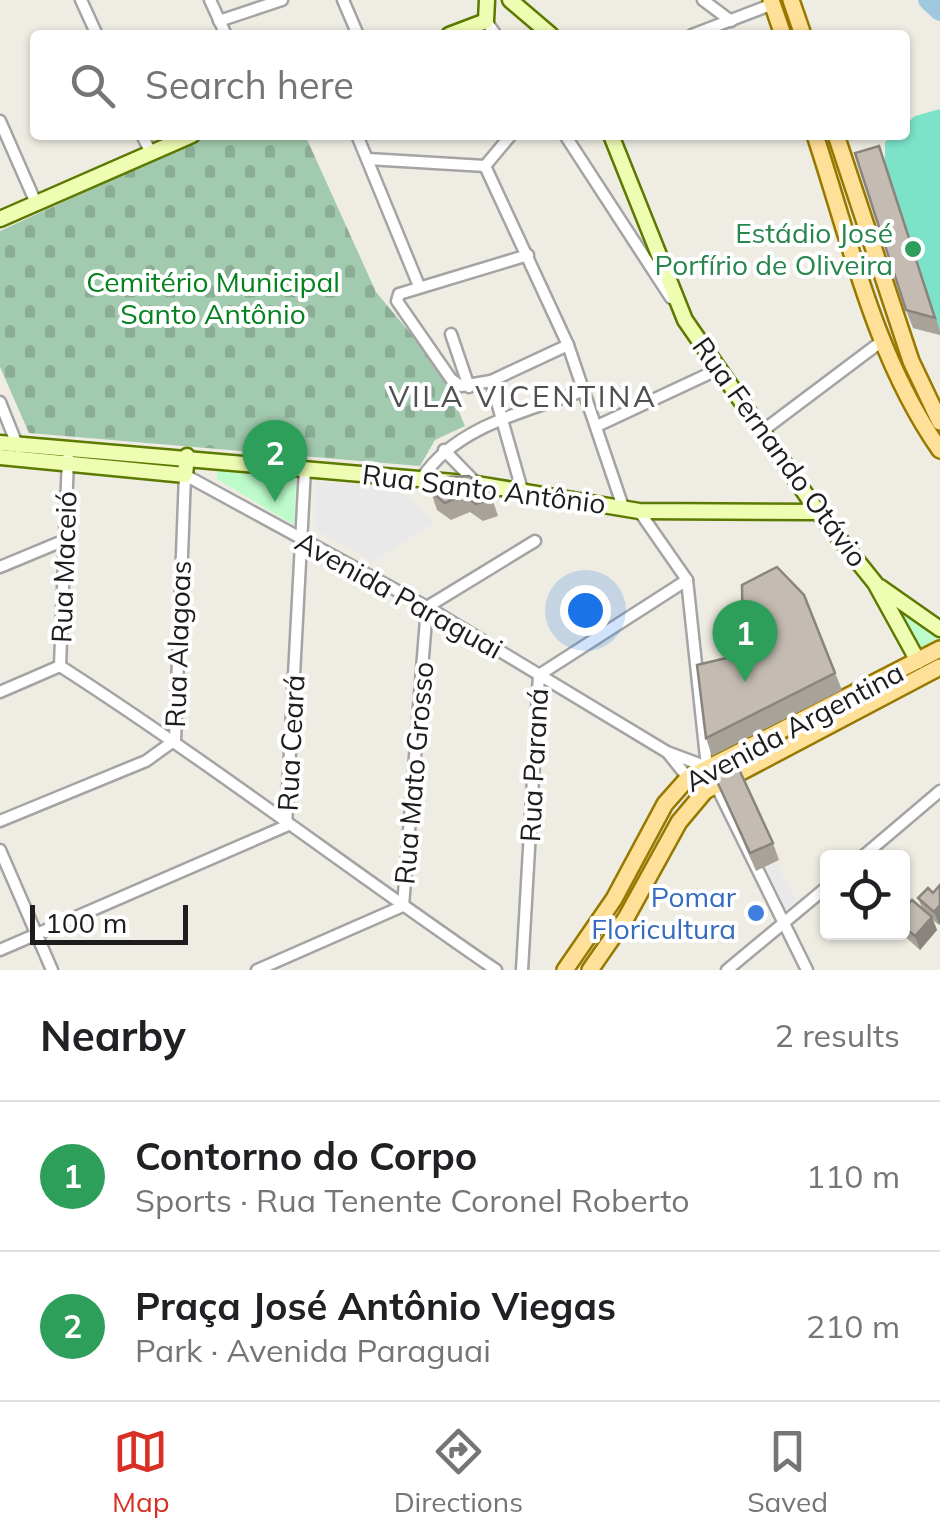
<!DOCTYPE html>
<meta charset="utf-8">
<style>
body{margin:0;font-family:Mulish,sans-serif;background:#f6f6f6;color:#202124}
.controls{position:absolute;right:30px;bottom:30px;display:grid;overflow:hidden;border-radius:10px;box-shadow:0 2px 8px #0004}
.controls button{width:90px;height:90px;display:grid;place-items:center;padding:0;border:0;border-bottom:2px solid #e0e0e0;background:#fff;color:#202124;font:50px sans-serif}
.scale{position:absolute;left:30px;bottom:25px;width:158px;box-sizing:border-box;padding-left:10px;border:5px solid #1d1d1d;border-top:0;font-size:28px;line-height:35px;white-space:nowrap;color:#1d1d1d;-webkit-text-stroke:8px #fff;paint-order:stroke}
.you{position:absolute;left:585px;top:610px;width:35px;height:35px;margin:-25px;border:8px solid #fff;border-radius:50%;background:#1a73e8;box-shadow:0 0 0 15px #1a73e833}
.badge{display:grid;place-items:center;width:65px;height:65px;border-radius:50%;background:#d93025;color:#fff;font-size:32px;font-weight:700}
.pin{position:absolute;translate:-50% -82px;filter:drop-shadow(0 2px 5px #0008)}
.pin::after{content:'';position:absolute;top:52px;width:35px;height:30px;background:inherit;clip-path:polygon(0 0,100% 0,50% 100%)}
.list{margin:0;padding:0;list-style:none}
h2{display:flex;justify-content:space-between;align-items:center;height:130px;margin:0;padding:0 40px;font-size:42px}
h2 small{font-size:32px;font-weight:400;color:#757577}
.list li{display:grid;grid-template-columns:65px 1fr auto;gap:30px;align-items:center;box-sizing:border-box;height:150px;padding:0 40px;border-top:2px solid #e0e0e0}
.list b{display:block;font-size:38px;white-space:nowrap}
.list p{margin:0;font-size:32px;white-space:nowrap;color:#757577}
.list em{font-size:32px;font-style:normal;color:#757577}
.icon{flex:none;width:55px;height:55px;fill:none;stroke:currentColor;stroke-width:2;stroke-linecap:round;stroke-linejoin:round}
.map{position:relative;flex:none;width:940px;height:970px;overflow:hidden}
.search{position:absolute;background:#fff;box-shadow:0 2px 8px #0004;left:30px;right:30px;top:30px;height:110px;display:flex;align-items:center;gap:25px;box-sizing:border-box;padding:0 35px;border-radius:10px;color:#757577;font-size:38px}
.sheet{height:430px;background:#fff}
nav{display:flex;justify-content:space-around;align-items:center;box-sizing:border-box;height:140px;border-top:2px solid #e0e0e0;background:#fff;font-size:28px;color:#757577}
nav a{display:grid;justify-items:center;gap:5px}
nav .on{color:#d93025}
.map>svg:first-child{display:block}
</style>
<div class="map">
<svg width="940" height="970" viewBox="0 0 940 970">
<defs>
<pattern id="cemetery-stones" width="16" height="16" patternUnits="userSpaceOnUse" patternTransform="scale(2.5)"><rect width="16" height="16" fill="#a2caae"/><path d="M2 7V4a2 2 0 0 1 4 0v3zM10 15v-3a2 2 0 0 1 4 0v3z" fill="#8bad95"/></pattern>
</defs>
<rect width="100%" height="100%" fill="#efede3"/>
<polygon fill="url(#cemetery-stones)" points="209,135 305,135 376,292 441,370 465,426 435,440 420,466 29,433 0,367 0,231"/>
<g fill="#bdfcca">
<polygon points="217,470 296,478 294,525 217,479"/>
<polygon points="883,593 940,634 940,637 919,650"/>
</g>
<polygon fill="#7ce3c9" points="940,109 940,335 913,328 885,163 885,142 893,135 905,135 905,125 915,116"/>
<g fill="#e9e9e9">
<polygon points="317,482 394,487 435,522 374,562 315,529"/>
<polygon points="775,863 798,902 781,912 758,873"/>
</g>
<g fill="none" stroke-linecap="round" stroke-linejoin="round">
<polyline stroke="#a0c9e0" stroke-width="20" points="928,0 940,11"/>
<g stroke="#a4a4a4" stroke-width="15">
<g id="street">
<polyline points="81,0 97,35"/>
<polyline points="210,0 226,35"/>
<polyline points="343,0 358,35"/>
<polyline points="703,0 731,21"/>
<polyline points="219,21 282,0"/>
<polyline points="486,21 496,35"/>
<polyline points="692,35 773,4"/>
<polyline points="0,121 36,203"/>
<polyline points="142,135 151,153"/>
<polyline points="357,135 419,286"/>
<polyline points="565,135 671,298"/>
<polyline points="368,159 485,166"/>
<polyline points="485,166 568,345 623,507"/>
<polyline points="485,166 511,135"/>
<polyline points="528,255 399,294 397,301 451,379 461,386 491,381 568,345"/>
<polyline points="451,334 469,387"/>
<polyline points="491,381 522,490"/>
<polyline points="0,402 18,447"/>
<polyline points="597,426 719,369"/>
<polyline points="761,432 882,341"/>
<polyline points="444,450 476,483"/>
<path d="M422,478C457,425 528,411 585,390"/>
<polyline points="639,511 687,580 707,767 807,970"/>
<polyline points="0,567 65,540"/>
<path d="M60,666C209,762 350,870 496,970"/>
<polyline points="0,692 60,666 68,458"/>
<polyline points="668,753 688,778"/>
<polyline points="0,821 146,761 175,740 185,475 427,607 667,752 707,767"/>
<polyline points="0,850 52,970"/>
<polyline points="861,858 940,791"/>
<polyline points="0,950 286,826 305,468"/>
<polyline points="257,970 403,906 427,607 535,541"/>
<polyline points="522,970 539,675 687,580"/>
<polyline points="727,970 828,886"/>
</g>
</g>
<g stroke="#5c7900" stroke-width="19">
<g id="secondary">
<polyline points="510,0 551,35"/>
<polyline points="449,35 486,21 487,0"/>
<polyline points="611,135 685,320 818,512 875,583 918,661"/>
<polyline points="0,219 192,135"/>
<polyline points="0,443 477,484 639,511 818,512"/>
<polyline points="0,457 185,475 187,456"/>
<polyline points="880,587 940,629"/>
</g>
</g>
<g stroke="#977900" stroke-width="20">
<g id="primary">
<polyline points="771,0 783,35"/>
<polyline points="791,0 803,35"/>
<path d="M815,135C850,241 875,357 940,450"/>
<polyline points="836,135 911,361 940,422"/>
<polyline points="565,970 614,899 665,804 688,778 940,649"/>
<polyline points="590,970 626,918 679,822 705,791 940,667"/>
</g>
</g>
<use href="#street" stroke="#fff" stroke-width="10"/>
<use href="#secondary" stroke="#effdb3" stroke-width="14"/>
<use href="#primary" stroke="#ffe098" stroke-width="15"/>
</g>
<g fill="#a9a299">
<polygon points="879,146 940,331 940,335 913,328 906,310"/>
<polygon points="447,477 492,498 498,516 483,521 470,512 451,520 437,510 431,492"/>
<polygon points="804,595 842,690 712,756 706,738 743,654"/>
<polygon points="715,777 773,843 779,860 756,871"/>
<polygon points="928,888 939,925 933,920 937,930 920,950 900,932 902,932 902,910 922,908 918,898"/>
</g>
<g fill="#89847d">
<polygon points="940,905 940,924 939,925 934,912"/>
<polygon points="932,917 937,930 920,950 915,936"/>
</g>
<g fill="#c4bcb2" stroke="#89847d" stroke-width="2.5">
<polygon points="879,146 935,318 906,310 855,153"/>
<polygon points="469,476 487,488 492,498 476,504 464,494 445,503 431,492 447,477"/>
<polygon points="777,567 804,595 835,673 706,738 697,665 743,654 742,585"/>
<polygon points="738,767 773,843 750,853 715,777"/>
<polygon points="940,885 940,905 934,912 918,898 928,888 933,893"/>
<polygon points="912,900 932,917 915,936 902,925 902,910"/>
</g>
<circle fill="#2e9e5b" stroke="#fff" stroke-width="4" cx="913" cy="249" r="10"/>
<circle fill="#3f7fe0" stroke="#fff" stroke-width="4" cx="756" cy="913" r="10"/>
<g text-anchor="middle" stroke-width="8" stroke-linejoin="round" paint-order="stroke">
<g font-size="28" fill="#27864d" stroke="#fff" text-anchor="end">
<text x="893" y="243">Estádio José<tspan x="893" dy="32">Porfírio de Oliveira</tspan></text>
</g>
<g font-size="28" fill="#058220" stroke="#fff">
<text x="213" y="292">Cemitério Municipal<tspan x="213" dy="32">Santo Antônio</tspan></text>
</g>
<g font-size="28" fill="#1d1d1d" stroke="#fff">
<text transform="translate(780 452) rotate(54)" y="10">Rua Fernando Otávio</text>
<text transform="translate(484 489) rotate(7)" y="10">Rua Santo Antônio</text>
<text transform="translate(64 567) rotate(-88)" y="10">Rua Maceió</text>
<text transform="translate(399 595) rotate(29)" y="10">Avenida Paraguai</text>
<text transform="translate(178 644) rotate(-88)" y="10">Rua Alagoas</text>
<text transform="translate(794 727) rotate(-28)" y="10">Avenida Argentina</text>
<text transform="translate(291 743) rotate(-87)" y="10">Rua Ceará</text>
<text transform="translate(534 765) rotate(-87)" y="10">Rua Paraná</text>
<text transform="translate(414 773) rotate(-85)" y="10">Rua Mato Grosso</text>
</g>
<g font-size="28" fill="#366cbe" stroke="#fff" text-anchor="end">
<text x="736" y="907">Pomar<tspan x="736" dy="32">Floricultura</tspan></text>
</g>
<g font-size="30" letter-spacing="2.5" fill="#505050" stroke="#fff">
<text x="523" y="407">VILA VICENTINA</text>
</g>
</g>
</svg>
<div class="controls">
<button><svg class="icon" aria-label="locate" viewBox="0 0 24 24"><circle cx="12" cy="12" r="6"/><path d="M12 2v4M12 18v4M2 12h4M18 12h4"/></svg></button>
</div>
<div class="scale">100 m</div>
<div class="you"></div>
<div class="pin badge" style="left:745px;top:682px;background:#2e9e5b">1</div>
<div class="pin badge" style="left:275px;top:502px;background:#2e9e5b">2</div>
<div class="search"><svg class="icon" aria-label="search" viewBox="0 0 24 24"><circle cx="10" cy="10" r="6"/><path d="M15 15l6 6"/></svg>Search here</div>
</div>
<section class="sheet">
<h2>Nearby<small>2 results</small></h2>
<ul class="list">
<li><span class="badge" style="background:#2e9e5b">1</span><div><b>Contorno do Corpo</b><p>Sports · Rua Tenente Coronel Roberto</p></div><em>110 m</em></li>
<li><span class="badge" style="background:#2e9e5b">2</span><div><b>Praça José Antônio Viegas</b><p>Park · Avenida Paraguai</p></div><em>210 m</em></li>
</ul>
</section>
<nav>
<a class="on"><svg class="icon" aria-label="map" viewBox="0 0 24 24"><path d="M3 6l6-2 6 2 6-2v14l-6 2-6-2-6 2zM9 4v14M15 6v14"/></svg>Map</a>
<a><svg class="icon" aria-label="directions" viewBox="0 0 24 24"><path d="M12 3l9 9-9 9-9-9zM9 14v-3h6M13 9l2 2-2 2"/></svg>Directions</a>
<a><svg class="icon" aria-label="saved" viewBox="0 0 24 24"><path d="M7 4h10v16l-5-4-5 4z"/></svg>Saved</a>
</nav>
